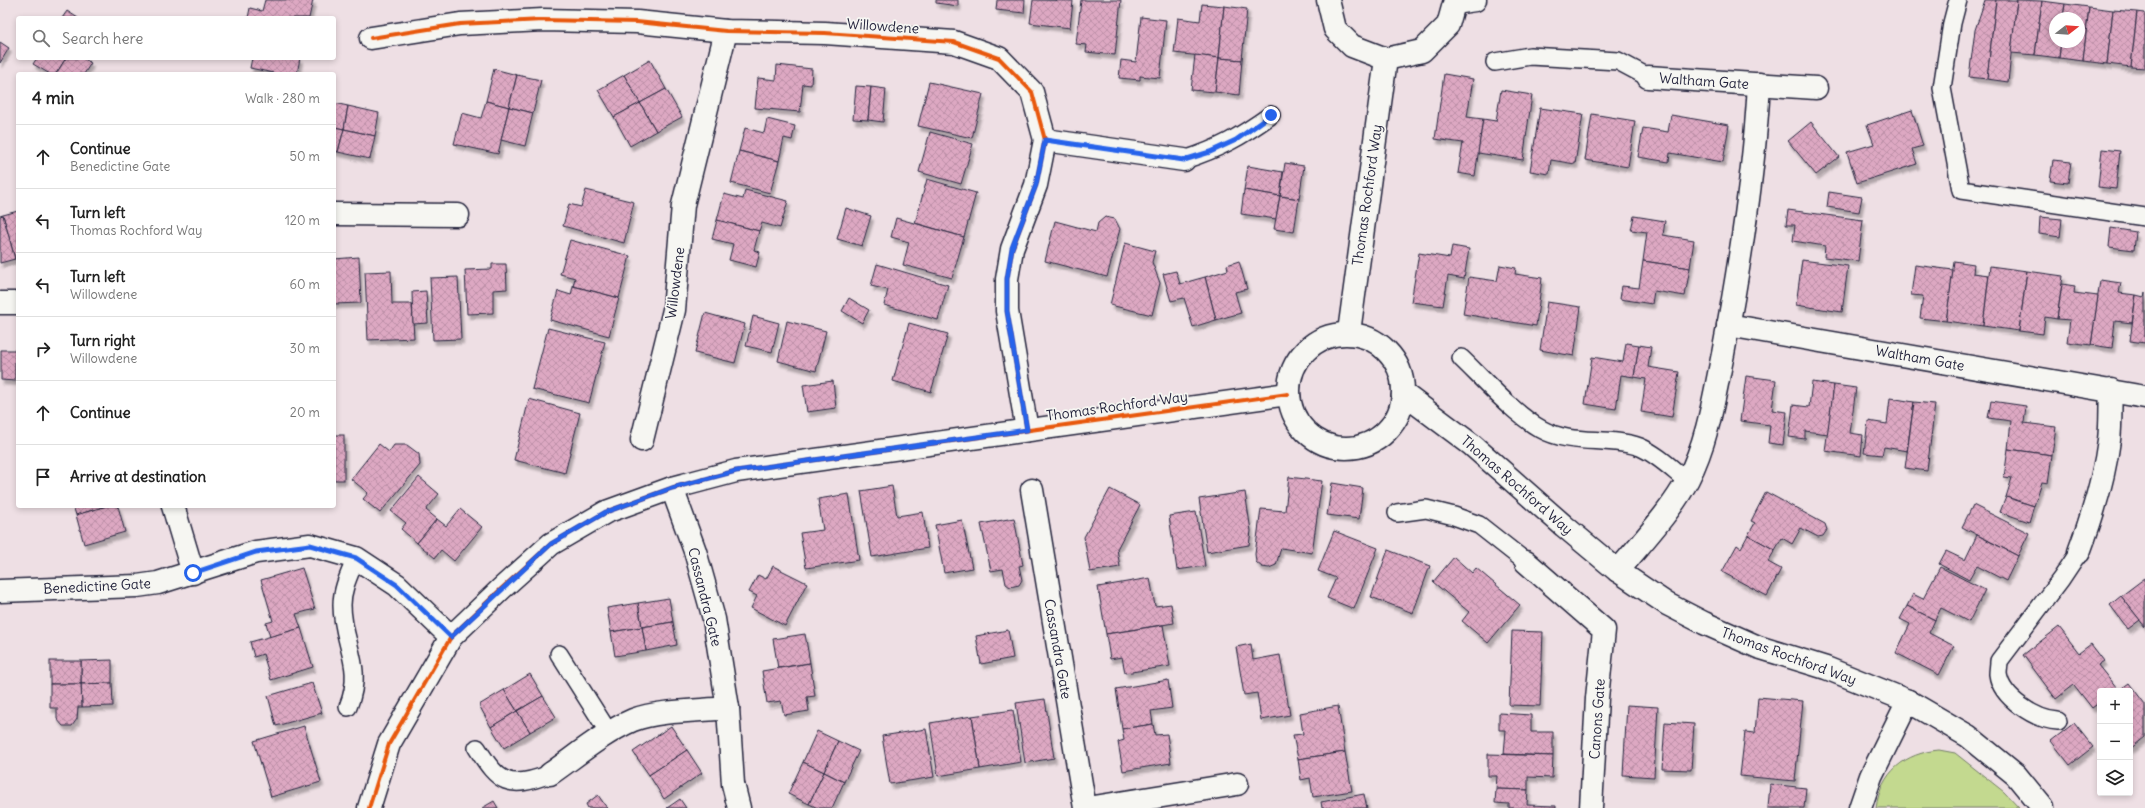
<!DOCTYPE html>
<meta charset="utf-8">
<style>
body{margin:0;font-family:Delius,sans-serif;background:#f2f2f2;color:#222}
.controls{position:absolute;right:12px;bottom:12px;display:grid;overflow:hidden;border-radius:4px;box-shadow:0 2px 6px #0003}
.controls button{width:36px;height:36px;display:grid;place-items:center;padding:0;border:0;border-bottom:1px solid #e0e0e0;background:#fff;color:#222;font:20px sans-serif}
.compass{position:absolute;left:2049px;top:12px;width:36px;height:36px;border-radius:50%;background:#fff;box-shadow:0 2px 6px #0003;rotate:73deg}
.stop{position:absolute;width:12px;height:12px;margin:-9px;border:3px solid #2563eb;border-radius:50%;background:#fff}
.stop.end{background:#2563eb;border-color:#fff;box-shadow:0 1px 4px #0008}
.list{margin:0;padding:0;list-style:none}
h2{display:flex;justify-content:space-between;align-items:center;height:52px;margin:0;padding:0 16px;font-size:17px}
h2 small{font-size:13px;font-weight:400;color:#767676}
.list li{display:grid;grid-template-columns:26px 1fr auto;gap:12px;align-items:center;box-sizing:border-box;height:64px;padding:0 16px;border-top:1px solid #e0e0e0}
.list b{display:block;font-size:15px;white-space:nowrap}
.list p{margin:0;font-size:13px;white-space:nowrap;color:#767676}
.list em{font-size:13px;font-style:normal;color:#767676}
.icon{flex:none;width:22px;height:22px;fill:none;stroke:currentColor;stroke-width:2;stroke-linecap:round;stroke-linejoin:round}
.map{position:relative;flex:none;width:2145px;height:808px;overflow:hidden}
.search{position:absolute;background:#fff;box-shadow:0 2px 6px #0003;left:16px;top:16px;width:320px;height:44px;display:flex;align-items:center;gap:10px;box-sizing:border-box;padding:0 14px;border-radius:4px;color:#767676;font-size:15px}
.panel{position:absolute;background:#fff;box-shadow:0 2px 6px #0003;left:16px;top:72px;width:320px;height:436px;border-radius:4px}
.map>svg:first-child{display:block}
</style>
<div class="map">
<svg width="2145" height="808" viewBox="0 0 2145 808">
<defs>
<pattern id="building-cross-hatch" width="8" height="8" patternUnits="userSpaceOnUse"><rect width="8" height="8" fill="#dda8c2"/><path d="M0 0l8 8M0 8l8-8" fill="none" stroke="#bd90a8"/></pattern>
<filter id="shadow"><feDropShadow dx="2.5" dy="4.5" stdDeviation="1" flood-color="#0004"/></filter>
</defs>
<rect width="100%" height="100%" fill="#eedfe4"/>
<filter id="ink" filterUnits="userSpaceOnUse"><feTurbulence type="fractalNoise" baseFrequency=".025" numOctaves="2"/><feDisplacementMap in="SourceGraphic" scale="8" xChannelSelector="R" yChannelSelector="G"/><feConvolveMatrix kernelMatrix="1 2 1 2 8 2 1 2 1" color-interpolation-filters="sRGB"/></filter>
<g filter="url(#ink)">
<path fill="#c3d98f" stroke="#727e65" d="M1939,750L1955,753L2004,792L2019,808H1876C1881,772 1905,753 1939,750Z"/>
<g fill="url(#building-cross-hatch)" stroke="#22223b" filter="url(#shadow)">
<polygon points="265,0 313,0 309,18 248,18 250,8 262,11"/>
<polygon points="936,0 958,0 958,6 936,3"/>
<polygon points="997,0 1025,0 1024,13 996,10"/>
<polygon points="1033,0 1073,1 1070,28 1030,23"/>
<polygon points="1081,0 1121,0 1115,55 1086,52 1087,45 1076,44"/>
<polygon points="1985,0 1996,0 1987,79 1969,77 1975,30"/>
<polygon points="1996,0 2017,0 2008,82 1987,79"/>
<polygon points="2017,0 2042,1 2035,55 2011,53"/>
<polygon points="2042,1 2065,4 2063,18 2055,18 2055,42 2061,42 2059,58 2035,55"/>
<polygon points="1202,4 1224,6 1219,58 1174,53 1178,18 1200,21"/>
<polygon points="2065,4 2089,7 2083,61 2059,58 2061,42 2079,42 2079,18 2063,18"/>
<polygon points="1224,6 1247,9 1242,60 1219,58"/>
<polygon points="2089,7 2113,10 2107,64 2083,61"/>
<polygon points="2113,10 2137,12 2131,67 2107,64"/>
<polygon points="67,11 78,18 62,18"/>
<polygon points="2137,12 2145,13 2145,68 2131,67"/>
<polygon points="1141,17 1166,20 1160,78 1140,76 1140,80 1119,78 1121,60 1136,62"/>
<polygon points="0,42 9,48 0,63"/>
<polygon points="1195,55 1219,58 1215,92 1191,90"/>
<polygon points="37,58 66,58 56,74 50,74 33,64"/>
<polygon points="66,58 83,58 91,63 84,74 56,74"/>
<polygon points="252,58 300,58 297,74 278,74 250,68"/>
<polygon points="1219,58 1242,60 1239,95 1215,92"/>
<polygon points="650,60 666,89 640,103 624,75"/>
<polygon points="777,65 812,69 811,85 803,84 800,112 755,108 758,78 776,80"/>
<polygon points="494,69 517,75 509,107 486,101"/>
<polygon points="1444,74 1473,79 1467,117 1483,119 1475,176 1458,173 1463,143 1435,139"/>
<polygon points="517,75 541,80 533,113 509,107"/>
<polygon points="624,75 640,103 614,117 598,90"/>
<polygon points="929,82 983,94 972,138 918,126"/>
<polygon points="856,86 871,87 868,120 853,119"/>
<polygon points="871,87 886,89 883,122 868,120"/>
<polygon points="666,89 682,117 656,131 640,103"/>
<polygon points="1501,90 1532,95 1523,160 1478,153 1483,119 1496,121"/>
<polygon points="486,101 509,107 498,154 454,144 462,113 481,118"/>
<polygon points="334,103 348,106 344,129 334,127"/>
<polygon points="640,103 656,131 630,146 614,117"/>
<polygon points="348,106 379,113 375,136 344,129"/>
<polygon points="509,107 533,113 525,146 501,140"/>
<polygon points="1540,108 1583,114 1575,164 1551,160 1549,174 1530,171"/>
<polygon points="1912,110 1923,146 1912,149 1917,164 1857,183 1847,152 1874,144 1867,125"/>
<polygon points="1592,114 1635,121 1628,167 1585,160"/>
<polygon points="1671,115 1729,125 1723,162 1670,153 1669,162 1638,157 1643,128 1668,132"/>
<polygon points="767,119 795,126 792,140 784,138 779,161 739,151 745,128 764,133"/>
<polygon points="1811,122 1839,157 1816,175 1788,141"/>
<polygon points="334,127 344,129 338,152 334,151"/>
<polygon points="344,129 375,136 370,159 338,152"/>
<polygon points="930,132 973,144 961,184 919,172"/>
<polygon points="2102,149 2120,151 2116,189 2098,187"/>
<polygon points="739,151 779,161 770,193 731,183"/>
<polygon points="2053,160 2071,162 2068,183 2050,181"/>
<polygon points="1285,163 1304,166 1299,199 1280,196"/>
<polygon points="1248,166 1283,172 1280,196 1244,190"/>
<polygon points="927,179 976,193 964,237 915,223"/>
<polygon points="586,190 634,202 624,243 563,226 569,204 581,207"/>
<polygon points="745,190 788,201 780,228 762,223 759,231 717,220 724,194 743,199"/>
<polygon points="1244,190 1280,196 1276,219 1241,214"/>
<polygon points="1829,192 1862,197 1859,212 1827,207"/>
<polygon points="1280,196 1299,199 1294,232 1274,229"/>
<polygon points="846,208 871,216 862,246 837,239"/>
<polygon points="1788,210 1863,220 1858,261 1824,257 1825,246 1793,241 1795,225 1786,225"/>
<polygon points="18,211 18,258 15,259 3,215"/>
<polygon points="3,215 15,259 0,263 0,216"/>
<polygon points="1634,216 1665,221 1663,235 1694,240 1690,268 1643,261 1647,232 1631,230"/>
<polygon points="1105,217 1115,219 1120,229 1107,277 1045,261 1055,221 1096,232 1098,223"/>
<polygon points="2040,217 2062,219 2060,237 2039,234"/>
<polygon points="896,218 964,237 952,278 903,265 909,242 891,237"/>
<polygon points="717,220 759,231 754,250 760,252 756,267 729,260 733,244 712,239"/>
<polygon points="2111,228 2136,232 2134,250 2109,247"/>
<polygon points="570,240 630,256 619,298 573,286 575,278 560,274"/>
<polygon points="1125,243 1155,251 1152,262 1160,283 1152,315 1110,305"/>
<polygon points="1452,246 1469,249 1464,279 1448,276 1443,306 1411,302 1419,253 1450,258"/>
<polygon points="359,257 361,303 334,304 334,259"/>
<polygon points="1802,260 1848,266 1842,312 1796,305"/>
<polygon points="1239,261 1247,289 1235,292 1241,313 1216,320 1205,277 1228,270 1227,265"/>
<polygon points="1643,261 1690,268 1685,296 1654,291 1652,304 1620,299 1622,286 1639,288"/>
<polygon points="1954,261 1974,264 1973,273 1989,275 1983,326 1946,321"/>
<polygon points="492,264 506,264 507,289 493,290 493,313 467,314 465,270 492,269"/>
<polygon points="877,264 948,285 938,320 884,305 888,290 871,286"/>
<polygon points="1500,265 1516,268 1515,274 1542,278 1536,326 1463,314 1469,277 1497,281"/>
<polygon points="1915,265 1953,270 1946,321 1920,318 1923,296 1911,295"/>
<polygon points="1990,266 2027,271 2019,331 1983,326"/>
<polygon points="391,271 392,304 412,304 414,338 368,340 365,272"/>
<polygon points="1176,271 1180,284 1205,277 1216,320 1193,327 1184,298 1171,301 1163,274"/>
<polygon points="2027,271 2063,276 2057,319 2045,317 2043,334 2019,331"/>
<polygon points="458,277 461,339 433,340 430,278"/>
<polygon points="2100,280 2121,283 2119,293 2136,295 2132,323 2115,321 2112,348 2091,345"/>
<polygon points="2062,284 2075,286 2074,293 2098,296 2091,345 2067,342 2070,320 2057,319"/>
<polygon points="573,286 619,298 609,336 550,320 558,291 571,295"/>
<polygon points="426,291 428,323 413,324 412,292"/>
<polygon points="2145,292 2145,343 2130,341 2136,295 2144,297"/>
<polygon points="849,298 869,310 862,323 842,311"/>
<polygon points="1547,302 1581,307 1574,356 1540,350"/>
<polygon points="705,313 745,324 735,363 695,353"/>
<polygon points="753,316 779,323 772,352 746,346"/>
<polygon points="787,321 826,331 816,371 778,361"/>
<polygon points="909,323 948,334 931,392 893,381"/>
<polygon points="548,328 605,342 589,403 532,389"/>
<polygon points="1626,343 1639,345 1634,377 1621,375 1616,409 1585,404 1592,357 1623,362"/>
<polygon points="1639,345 1651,347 1648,367 1679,372 1672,417 1641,412 1646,379 1634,377"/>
<polygon points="1,350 15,350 15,381 1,380"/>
<polygon points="1746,376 1776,380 1772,410 1787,412 1783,445 1768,443 1770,425 1740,421"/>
<polygon points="833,381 836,408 807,412 803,385"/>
<polygon points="1812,382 1834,385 1828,434 1805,431 1805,439 1789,437 1793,405 1809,407"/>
<polygon points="1834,385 1856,388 1850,433 1863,435 1861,456 1825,451"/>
<polygon points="1890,398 1914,402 1907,451 1884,447 1882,455 1864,453 1868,421 1887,424"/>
<polygon points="529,399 580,413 565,473 514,460"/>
<polygon points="1991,401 2026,406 2024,423 2056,427 2052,455 2008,449 2011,421 1988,418"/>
<polygon points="1914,402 1935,404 1927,471 1905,468"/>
<rect x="334" y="435" width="10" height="45"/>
<polygon points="379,444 389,452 394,445 407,445 419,454 420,465 380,513 363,499 368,493 351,479"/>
<polygon points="2008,449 2052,455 2048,483 2042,482 2034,506 2006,497 2012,478 2004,477"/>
<polygon points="419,477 439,494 426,510 437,519 417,543 401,529 406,523 391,511"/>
<polygon points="1289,477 1322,481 1312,553 1281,548 1276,565 1269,568 1262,567 1256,562 1255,554 1261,509 1285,511"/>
<polygon points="1332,483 1363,488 1359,519 1327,515"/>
<polygon points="892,486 897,516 923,512 928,548 872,557 861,491"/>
<polygon points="1110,489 1140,505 1117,549 1120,567 1090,572 1084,537"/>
<polygon points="1245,492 1251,531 1249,545 1207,552 1199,499"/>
<polygon points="1766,492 1825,524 1827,530 1823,536 1818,537 1801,528 1792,544 1782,538 1775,550 1748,535 1755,523 1751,521"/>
<polygon points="849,494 859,560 806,568 800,533 823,530 818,499"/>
<polygon points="2006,497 2034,506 2029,522 2000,512"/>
<polygon points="1973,505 2029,533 2018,556 1962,527"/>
<polygon points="73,506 107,506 76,515"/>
<polygon points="107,506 118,506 125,532 84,544 76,515"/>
<polygon points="460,509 482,527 454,561 441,550 435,558 417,543 437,519 446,526"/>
<polygon points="1196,512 1205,566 1177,570 1169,516"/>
<polygon points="1014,518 1023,565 1019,566 1022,580 1019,585 1010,587 1006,584 1003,569 991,571 981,524"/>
<polygon points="962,520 972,568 944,573 935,525"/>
<polygon points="1334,531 1378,548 1354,609 1327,598 1336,578 1318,571"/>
<polygon points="1748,535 1775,550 1768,562 1781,569 1767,596 1722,572 1737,545 1741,548"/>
<polygon points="1977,535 2018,556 2006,581 1977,566 1969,580 1939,564 1946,551 1965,560"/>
<polygon points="1388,550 1430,566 1413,613 1371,597"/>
<polygon points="1454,557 1472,573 1476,568 1520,605 1488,643 1462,621 1469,612 1433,582"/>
<polygon points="773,566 807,583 785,626 751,608 757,596 749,592 758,575 766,579"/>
<polygon points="1940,567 1985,590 1969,622 1941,608 1935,620 1907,606 1913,594 1923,599"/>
<polygon points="302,568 315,609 296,614 301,628 270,637 266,623 273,621 261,580"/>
<polygon points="1150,578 1155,606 1171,604 1174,623 1106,634 1098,587"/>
<polygon points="2145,578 2145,627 2121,596"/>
<polygon points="2121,596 2140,620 2128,629 2110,605"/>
<polygon points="669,598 673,622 642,627 638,603"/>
<polygon points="638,603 642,627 611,632 607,608"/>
<polygon points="1907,606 1935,620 1929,633 1954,646 1939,675 1896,653 1910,624 1900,619"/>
<polygon points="673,622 677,645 646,651 642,627"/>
<polygon points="1163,625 1170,666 1125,673 1122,657 1110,659 1106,634"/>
<polygon points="642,627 646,651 615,656 611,632"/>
<polygon points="2059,627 2079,653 2091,644 2104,661 2098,665 2117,689 2114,691 2100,691 2100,702 2092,708 2074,685 2056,699 2023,655"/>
<polygon points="301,628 313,667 271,680 263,654 254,657 250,642"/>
<polygon points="1008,630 1013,658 981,664 976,636"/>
<polygon points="1512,631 1543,632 1540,706 1509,705"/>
<polygon points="805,634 810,663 778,668 773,639"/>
<polygon points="1251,644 1253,660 1280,655 1290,715 1261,720 1257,693 1244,695 1236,647"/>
<polygon points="112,660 112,683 81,684 81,661"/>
<rect x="50" y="661" width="31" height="23"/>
<polygon points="810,663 815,696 807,697 809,711 784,715 781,701 767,703 762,671"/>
<polygon points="530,674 543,696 517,711 504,690"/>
<polygon points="1168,680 1172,708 1151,711 1153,724 1122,729 1116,689"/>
<polygon points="112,683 113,706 82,707 81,684"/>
<polygon points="312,683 322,713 276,726 268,696"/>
<polygon points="2129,683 2145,704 2145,737 2130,749 2130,691 2118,691"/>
<polygon points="50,684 81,684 82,707 78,707 77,719 72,726 63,726 57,719 57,708 50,708"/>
<polygon points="504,690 517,711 491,727 479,705"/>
<polygon points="543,696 556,717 530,732 517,711"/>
<polygon points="1758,697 1803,701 1795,781 1740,776 1745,732 1755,733"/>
<polygon points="1045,699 1054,758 1025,763 1016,703"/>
<polygon points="1627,705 1658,707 1654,777 1623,775"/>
<polygon points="1338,706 1345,752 1298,759 1293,735 1303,734 1300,713"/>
<polygon points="1013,710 1021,762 980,769 972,716"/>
<polygon points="517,711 530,732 504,748 491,727"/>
<polygon points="1499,713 1531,715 1531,732 1553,732 1553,756 1504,754 1506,730 1499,730"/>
<polygon points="972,716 980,769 938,776 930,723"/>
<polygon points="1665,722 1694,724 1691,770 1662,769"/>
<polygon points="2074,723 2093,747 2070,765 2051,741"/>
<polygon points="1153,724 1155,735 1167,734 1171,763 1123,771 1118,742 1124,740 1122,729"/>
<polygon points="304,726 321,782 271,797 254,741"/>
<polygon points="671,726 687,750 649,775 633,752"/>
<polygon points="926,729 934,777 890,784 882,736"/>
<polygon points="817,731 838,741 824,772 803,762"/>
<polygon points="838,741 859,751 844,782 824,772"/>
<polygon points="687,750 702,773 664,799 649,775"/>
<polygon points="1345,752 1352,791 1313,797 1310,778 1301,780 1298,759"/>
<polygon points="1488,754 1553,756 1552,778 1528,777 1528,790 1496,789 1497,776 1488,776"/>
<polygon points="803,762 824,772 809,804 788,794"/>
<polygon points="824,772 844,782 832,808 818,808 809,804"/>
<polygon points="1770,784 1806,788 1804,808 1768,808"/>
<polygon points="1496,789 1528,790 1527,805 1556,806 1556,808 1509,808 1509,804 1495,803"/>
<polygon points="1364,794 1367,808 1322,808 1321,802"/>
<polygon points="598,795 607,808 588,808 586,804"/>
<polygon points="680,799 686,808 667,808"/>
<polygon points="494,801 498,808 482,808"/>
</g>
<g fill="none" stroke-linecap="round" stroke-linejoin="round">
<g stroke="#22223b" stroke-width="20">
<g id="lane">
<polyline points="1958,0 1952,23 1942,88 1961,190 2145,217"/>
<polyline points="1495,62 1530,56 1618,61 1648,77"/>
<path d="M1184,160C1221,148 1240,137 1271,115"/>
<path d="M1461,358C1483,379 1515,415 1541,429C1571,446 1608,436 1640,447C1657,454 1673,470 1687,481"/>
<polyline points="1397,513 1426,509 1454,516 1479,525 1526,562"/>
<polyline points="559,654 609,733"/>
<path d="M348,707C365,666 342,644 342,605C342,588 350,573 356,558"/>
<path d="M2058,721C2036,720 2001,698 1998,674C1998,670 1999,665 1999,661L2061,579L2079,552"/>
<path d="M477,748C499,783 508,790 550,774"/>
</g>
</g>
<g stroke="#22223b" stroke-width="25">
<g id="street">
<polyline points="371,38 460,24 543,20 637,22 726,31 825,33 954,42 999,58 1032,92 1045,140 1036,185 1012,249 1007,279 1007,311 1027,430"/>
<polyline points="1648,77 1816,88"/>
<polyline points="1045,140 1184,160"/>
<polyline points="334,214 458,215"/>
<polyline points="0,303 18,303"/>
<polyline points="1728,325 2145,397"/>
<polyline points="1349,332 1386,59"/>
<circle cx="1346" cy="391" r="57"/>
<polyline points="1404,394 1472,445 1564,526 1618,571 1667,604 1704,623 1758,647 1826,668 1908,701 1968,736 2016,775 2043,808"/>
<polyline points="642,440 674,310 683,205 726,31"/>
<polyline points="672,488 695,551 714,619 728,708 733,784 739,808"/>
<polyline points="1032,490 1085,808"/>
<polyline points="173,506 193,573"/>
<path d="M2079,552C2093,515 2104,479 2109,440C2111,424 2110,407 2111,390"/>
<polyline points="1526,562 1604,630 1597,698 1591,808"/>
<path d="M1618,571C1640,544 1673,509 1688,479C1708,440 1714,397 1723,354C1740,265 1754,175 1759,84"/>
<polyline points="0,591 137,586 158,583 256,552 310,545 356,558 397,585 451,637"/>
<path d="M550,774C576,756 603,733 633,720C659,710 699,711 728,708"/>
<polyline points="369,808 389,744 451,637 501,589 551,544 606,512 672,488 736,471 1288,394"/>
<polyline points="1088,808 1237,784"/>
<polyline points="1860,808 1871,776 1908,701"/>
</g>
</g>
<g stroke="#22223b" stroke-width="25">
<g id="secondary">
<polyline points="1328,0 1335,29 1352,46 1386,59 1422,51 1448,25 1455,0"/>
<polyline points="1455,3 1475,0"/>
</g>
</g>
<use href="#lane" stroke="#f6f6f2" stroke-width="17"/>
<use href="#street" stroke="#f6f6f2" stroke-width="22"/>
<use href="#secondary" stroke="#f6f6f2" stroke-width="22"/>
<g stroke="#f6f6f2" stroke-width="6">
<g id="cycleway">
<polyline points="371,38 460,24 543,20 637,22 726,31 825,33 954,42 999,58 1032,92 1045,140 1036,185 1012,249 1007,279 1007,311 1027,430"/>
<polyline points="369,808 389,744 451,637 501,589 551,544 606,512 672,488 736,471 1288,394"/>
</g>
</g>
<use href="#cycleway" stroke="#e8590c" stroke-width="4"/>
</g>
</g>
<g fill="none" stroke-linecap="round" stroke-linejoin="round" filter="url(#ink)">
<polyline stroke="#2563eb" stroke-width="5" points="193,573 256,552 310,545 356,558 397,585 451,637 551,544 606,512 672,488 736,471 1027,430 1007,311 1007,279 1012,248 1036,185 1045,140 1184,160 1210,152 1236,140 1271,115"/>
</g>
<g text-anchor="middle" stroke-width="3.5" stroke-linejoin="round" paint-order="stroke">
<g font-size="14" fill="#22223b" stroke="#f6f6f2">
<text transform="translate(883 26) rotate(4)" y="5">Willowdene</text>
<text transform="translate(1704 81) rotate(4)" y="5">Waltham Gate</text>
<text transform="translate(1367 195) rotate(-82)" y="5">Thomas Rochford Way</text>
<text transform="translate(675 283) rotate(-83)" y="5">Willowdene</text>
<text transform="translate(1920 358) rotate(10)" y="5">Waltham Gate</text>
<text transform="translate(1117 406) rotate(-8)" y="5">Thomas Rochford Way</text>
<text transform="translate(1517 485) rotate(41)" y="5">Thomas Rochford Way</text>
<text transform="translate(97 586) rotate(-3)" y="5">Benedictine Gate</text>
<text transform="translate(705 597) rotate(76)" y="5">Cassandra Gate</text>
<text transform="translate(1058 649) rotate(80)" y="5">Cassandra Gate</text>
<text transform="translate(1789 656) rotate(20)" y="5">Thomas Rochford Way</text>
<text transform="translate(1597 719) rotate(-86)" y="5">Canons Gate</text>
</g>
</g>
</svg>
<div class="controls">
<button>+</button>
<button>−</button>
<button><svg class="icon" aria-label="layers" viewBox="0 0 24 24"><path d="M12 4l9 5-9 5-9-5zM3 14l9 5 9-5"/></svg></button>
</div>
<svg class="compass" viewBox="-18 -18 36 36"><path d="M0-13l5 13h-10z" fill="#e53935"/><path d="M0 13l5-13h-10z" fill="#767676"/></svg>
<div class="stop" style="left:193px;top:573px"></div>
<div class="stop end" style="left:1271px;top:115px"></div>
<div class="search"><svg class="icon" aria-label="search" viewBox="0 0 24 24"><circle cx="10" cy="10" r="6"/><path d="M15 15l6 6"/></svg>Search here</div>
<section class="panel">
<h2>4 min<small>Walk · 280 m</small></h2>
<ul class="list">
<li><svg class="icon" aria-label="ahead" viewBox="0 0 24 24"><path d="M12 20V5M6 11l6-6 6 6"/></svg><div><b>Continue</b><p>Benedictine Gate</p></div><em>50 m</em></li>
<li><svg class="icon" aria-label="left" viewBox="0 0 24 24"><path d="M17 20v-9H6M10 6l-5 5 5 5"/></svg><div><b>Turn left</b><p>Thomas Rochford Way</p></div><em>120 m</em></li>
<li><svg class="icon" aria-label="left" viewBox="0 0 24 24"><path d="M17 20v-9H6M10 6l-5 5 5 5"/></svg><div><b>Turn left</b><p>Willowdene</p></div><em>60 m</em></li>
<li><svg class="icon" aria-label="right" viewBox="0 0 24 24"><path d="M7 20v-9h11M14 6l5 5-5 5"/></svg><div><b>Turn right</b><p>Willowdene</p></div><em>30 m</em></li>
<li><svg class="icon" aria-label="ahead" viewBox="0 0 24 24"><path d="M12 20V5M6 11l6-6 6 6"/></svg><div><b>Continue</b></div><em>20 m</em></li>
<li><svg class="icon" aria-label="arrive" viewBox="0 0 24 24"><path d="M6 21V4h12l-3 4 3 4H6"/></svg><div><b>Arrive at destination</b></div></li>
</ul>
</section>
</div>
